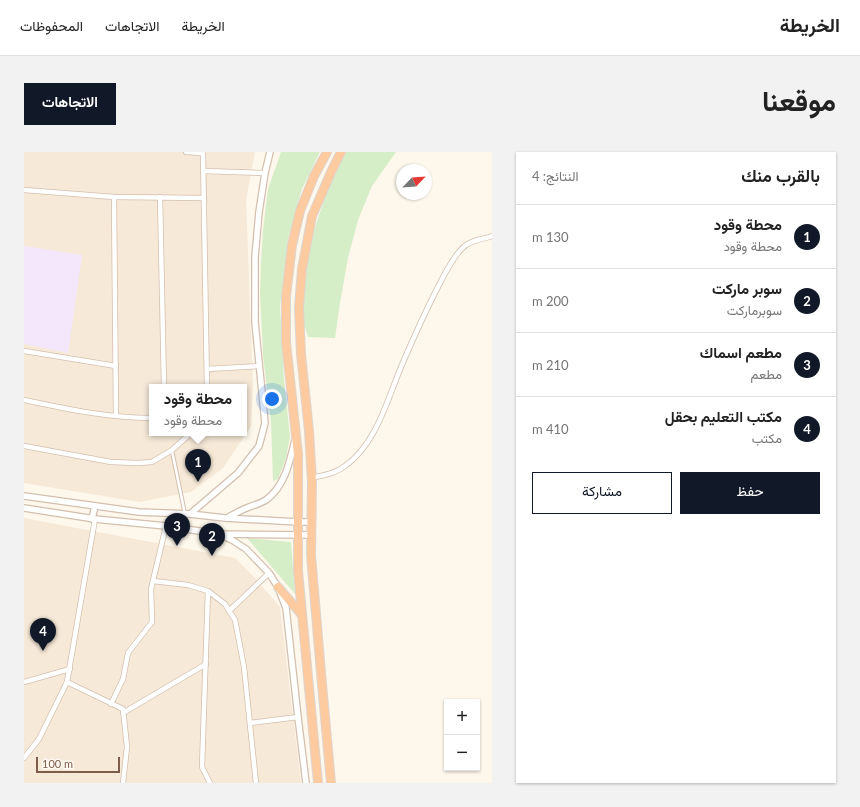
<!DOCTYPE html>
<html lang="ar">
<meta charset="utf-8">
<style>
body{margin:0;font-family:Lato,Vazirmatn,sans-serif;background:#f2f2f2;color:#222;direction:rtl}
.controls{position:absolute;right:12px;bottom:12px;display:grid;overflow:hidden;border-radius:0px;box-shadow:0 1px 3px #0004}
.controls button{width:36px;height:36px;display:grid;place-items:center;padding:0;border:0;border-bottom:1px solid #e0e0e0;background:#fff;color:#222;font:20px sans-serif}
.compass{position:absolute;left:372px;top:12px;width:36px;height:36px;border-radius:50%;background:#fff;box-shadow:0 1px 3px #0004;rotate:65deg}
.scale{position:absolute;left:12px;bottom:10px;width:84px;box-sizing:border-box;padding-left:4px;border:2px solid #7d5d4a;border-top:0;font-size:11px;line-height:14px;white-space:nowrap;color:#7d5d4a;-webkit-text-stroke:3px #fffaf3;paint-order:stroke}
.you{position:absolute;left:248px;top:247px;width:14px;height:14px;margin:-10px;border:3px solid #fff;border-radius:50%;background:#1a73e8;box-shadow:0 0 0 6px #1a73e833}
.badge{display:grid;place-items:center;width:26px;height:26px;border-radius:50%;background:#111827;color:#fff;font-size:13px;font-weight:700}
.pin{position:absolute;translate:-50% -33px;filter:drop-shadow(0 1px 2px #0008)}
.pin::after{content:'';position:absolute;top:21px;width:14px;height:12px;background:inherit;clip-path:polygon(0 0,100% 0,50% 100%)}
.popup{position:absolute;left:125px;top:232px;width:98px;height:52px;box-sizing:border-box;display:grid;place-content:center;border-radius:0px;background:#fff;filter:drop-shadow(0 1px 3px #0005);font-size:13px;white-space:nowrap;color:#767676}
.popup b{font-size:15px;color:#222}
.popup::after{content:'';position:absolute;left:50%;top:100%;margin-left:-8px;border:8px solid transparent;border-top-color:#fff}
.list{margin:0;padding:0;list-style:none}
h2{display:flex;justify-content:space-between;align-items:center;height:52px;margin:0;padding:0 16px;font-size:17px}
h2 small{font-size:13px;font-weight:400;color:#767676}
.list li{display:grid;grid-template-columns:26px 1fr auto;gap:12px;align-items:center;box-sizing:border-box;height:64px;padding:0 16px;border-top:1px solid #e0e0e0}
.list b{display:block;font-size:15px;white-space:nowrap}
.list p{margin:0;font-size:13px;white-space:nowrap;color:#767676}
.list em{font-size:13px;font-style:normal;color:#767676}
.actions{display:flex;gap:8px;padding:12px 16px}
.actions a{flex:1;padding:9px 0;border:1px solid #111827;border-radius:0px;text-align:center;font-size:14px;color:#111827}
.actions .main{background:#111827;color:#fff}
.map{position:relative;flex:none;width:468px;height:631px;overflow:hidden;direction:ltr;border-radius:0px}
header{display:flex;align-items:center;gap:24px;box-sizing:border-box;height:56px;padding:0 20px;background:#fff;border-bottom:1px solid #e0e0e0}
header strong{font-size:19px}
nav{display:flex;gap:22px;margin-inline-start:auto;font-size:14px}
.intro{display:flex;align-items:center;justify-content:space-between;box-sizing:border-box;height:96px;padding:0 24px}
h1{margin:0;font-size:28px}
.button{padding:10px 18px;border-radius:0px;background:#111827;color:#fff;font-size:14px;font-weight:700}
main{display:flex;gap:24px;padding:0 24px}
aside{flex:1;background:#fff;border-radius:0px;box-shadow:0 1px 3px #0004}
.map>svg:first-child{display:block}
</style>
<header>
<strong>الخريطة</strong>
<nav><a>الخريطة</a><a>الاتجاهات</a><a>المحفوظات</a></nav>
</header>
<div class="intro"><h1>موقعنا</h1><a class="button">الاتجاهات</a></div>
<main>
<aside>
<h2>بالقرب منك<small>النتائج: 4</small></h2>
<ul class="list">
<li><span class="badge">1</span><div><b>محطة وقود</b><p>محطة وقود</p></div><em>130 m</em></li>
<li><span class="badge">2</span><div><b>سوبر ماركت</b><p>سوبرماركت</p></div><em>200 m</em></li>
<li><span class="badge">3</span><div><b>مطعم اسماك</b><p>مطعم</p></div><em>210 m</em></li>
<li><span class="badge">4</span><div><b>مكتب التعليم بحقل</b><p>مكتب</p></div><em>410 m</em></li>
</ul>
<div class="actions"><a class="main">حفظ</a><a>مشاركة</a></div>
</aside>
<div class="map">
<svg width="468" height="631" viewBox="0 0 468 631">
<rect width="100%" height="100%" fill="#fef7eb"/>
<g fill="#f7e9d8" fill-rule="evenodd">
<path d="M0,0H231L222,48L229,232L227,274L199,316L167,340L116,350L0,331ZM128,235H220V281H128Z"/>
<polygon points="0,366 211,406 230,425 256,455 277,631 0,631"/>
</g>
<polygon fill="#f4e7fb" points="0,94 58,103 44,201 0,192"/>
<g fill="#d6eec7">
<polygon points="257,0 296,0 278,37 264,87 256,154 260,228 266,285 262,306 254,327 249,329 247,271 239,203 236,142 237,111 239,78 244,37"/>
<polygon points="322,0 372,0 348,34 334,68 324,106 316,151 311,186 284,185 279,169 282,120 290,79 301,45 315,13"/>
<polygon points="223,386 267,390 271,442"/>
</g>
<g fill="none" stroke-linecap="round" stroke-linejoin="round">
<g stroke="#d3bfae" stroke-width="4.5">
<polyline id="service" points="148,299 161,362"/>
</g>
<g stroke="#d3bfae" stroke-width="6">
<g id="minor">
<polyline points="162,0 179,1 183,235"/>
<polyline points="180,19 241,21"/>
<polyline points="0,38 90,45 180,46"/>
<polyline points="90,45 92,264"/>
<polyline points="136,45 140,235"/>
<polyline points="0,199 92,214"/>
<polyline points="183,217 235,214"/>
<path d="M0,248C42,257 85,266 128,266"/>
<polyline points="0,294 87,310 114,311 128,310 148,298 167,281"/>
<path d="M287,326C300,323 311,322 321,314C352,292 363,249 377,215C389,187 401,160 415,133C421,121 432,100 442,93C449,88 460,87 468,84"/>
<polyline points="129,429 164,433 184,439 201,452 211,468 220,515 232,631"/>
<polyline points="184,439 178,615 186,631"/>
<polyline points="205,459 245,421"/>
<polyline points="0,530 46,517"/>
<polyline points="43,530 99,557 103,595 99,631"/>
<polyline points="87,552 99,527 104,501 128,470 127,437 142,374"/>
<polyline points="99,561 182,512"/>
<polyline points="226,571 274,565"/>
<polyline points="0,606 15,587 43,530 71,367"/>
</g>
</g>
<g stroke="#d3bfae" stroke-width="8">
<g id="tertiary">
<polyline points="0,344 115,360 166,362 201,366 274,370 287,370"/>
<polyline points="0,356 71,367 142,374 195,382 287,383"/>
<polyline points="166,362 214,321 235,294 241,271 231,170 231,105 235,60 241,21 246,0"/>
<path d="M203,366C210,362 217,358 225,355C231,353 237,351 242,348C261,334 266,309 271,288"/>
<polyline points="68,367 71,354"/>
<polyline points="197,383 208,388 222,397 245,421 254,435 262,456 274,565 282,631"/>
</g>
</g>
<g stroke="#ddd5d0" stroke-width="10">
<g id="trunk">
<polyline points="254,435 278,463"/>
<polyline points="294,631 292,610 274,419 274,302 262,190 262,144 268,93 276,59 290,24 303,0"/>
<polyline points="307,631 297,521 287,403 288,329 285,279 277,202 275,156 278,117 288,64 308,18 317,0"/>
</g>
</g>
<use href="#service" stroke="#fff" stroke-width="2.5"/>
<use href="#minor" stroke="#fff" stroke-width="4.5"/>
<use href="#tertiary" stroke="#fff" stroke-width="5.5"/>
<use href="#trunk" stroke="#feca9f" stroke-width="8"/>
</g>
</svg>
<div class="controls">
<button>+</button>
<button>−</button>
</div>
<svg class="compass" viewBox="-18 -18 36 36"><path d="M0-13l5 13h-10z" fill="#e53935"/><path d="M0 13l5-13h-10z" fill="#767676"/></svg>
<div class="scale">100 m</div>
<div class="you"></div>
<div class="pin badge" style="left:174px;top:330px">1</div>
<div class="popup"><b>محطة وقود</b>محطة وقود</div>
<div class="pin badge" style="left:188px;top:404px">2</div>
<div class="pin badge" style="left:153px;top:394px">3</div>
<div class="pin badge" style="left:19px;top:499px">4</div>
</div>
</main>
